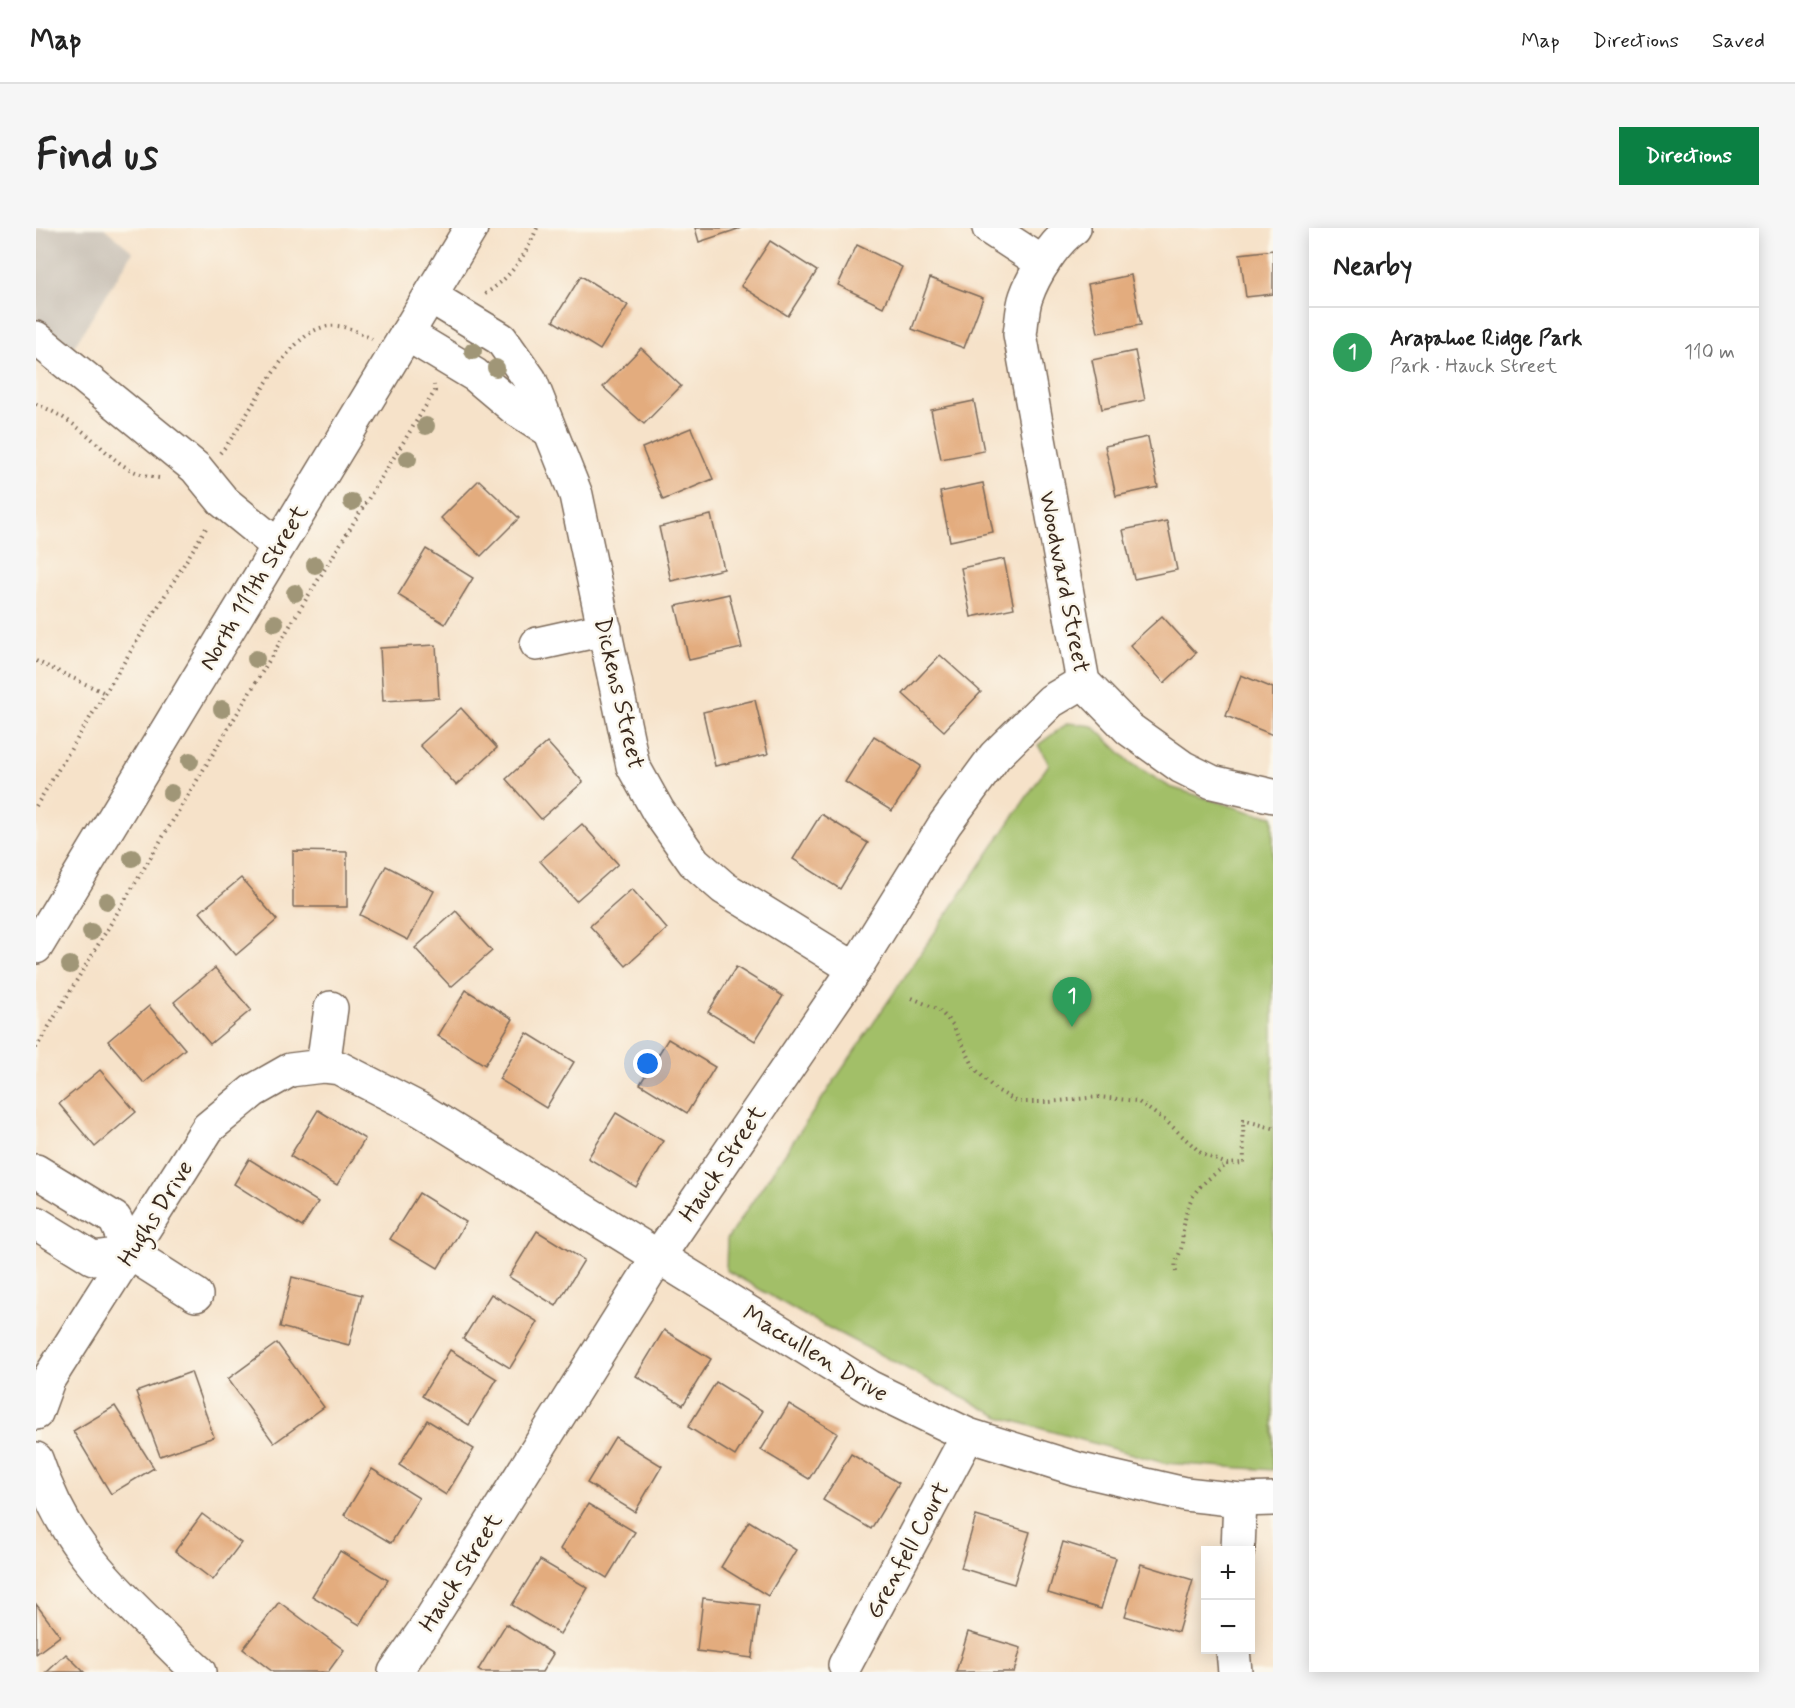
<!DOCTYPE html>
<meta charset="utf-8">
<style>
body{margin:0;font-family:Mynerve,sans-serif;background:#f6f6f6;color:#222}
.controls{position:absolute;right:18px;bottom:18px;display:grid;overflow:hidden;border-radius:0px;box-shadow:0 3px 15px #0003}
.controls button{width:54px;height:54px;display:grid;place-items:center;padding:0;border:0;border-bottom:2px solid #e0e0e0;background:#fff;color:#222;font:30px sans-serif}
.you{position:absolute;left:612px;top:836px;width:21px;height:21px;margin:-15px;border:4px solid #fff;border-radius:50%;background:#1a73e8;box-shadow:0 0 0 9px #1a73e833}
.badge{display:grid;place-items:center;width:39px;height:39px;border-radius:50%;background:#0b8043;color:#fff;font-size:20px;font-weight:700}
.pin{position:absolute;translate:-50% -50px;filter:drop-shadow(0 2px 3px #0008)}
.pin::after{content:'';position:absolute;top:32px;width:21px;height:18px;background:inherit;clip-path:polygon(0 0,100% 0,50% 100%)}
.list{margin:0;padding:0;list-style:none}
h2{display:flex;justify-content:space-between;align-items:center;height:78px;margin:0;padding:0 24px;font-size:26px}
h2 small{font-size:20px;font-weight:400;color:#767676}
.list li{display:grid;grid-template-columns:39px 1fr auto;gap:18px;align-items:center;box-sizing:border-box;height:90px;padding:0 24px;border-top:2px solid #e0e0e0}
.list b{display:block;font-size:22px;white-space:nowrap}
.list p{margin:0;font-size:20px;white-space:nowrap;color:#767676}
.list em{font-size:20px;font-style:normal;color:#767676}
.map{position:relative;flex:none;width:1237px;height:1444px;overflow:hidden;border-radius:0px}
header{display:flex;align-items:center;gap:36px;box-sizing:border-box;height:84px;padding:0 30px;background:#fff;border-bottom:2px solid #e0e0e0}
header strong{font-size:28px}
nav{display:flex;gap:33px;margin-inline-start:auto;font-size:21px}
.intro{display:flex;align-items:center;justify-content:space-between;box-sizing:border-box;height:144px;padding:0 36px}
h1{margin:0;font-size:42px}
.button{padding:15px 27px;border-radius:0px;background:#0b8043;color:#fff;font-size:21px;font-weight:700}
main{display:flex;gap:36px;padding:0 36px}
aside{flex:1;background:#fff;border-radius:0px;box-shadow:0 3px 15px #0003}
.map>svg:first-child{display:block}
</style>
<header>
<strong>Map</strong>
<nav><a>Map</a><a>Directions</a><a>Saved</a></nav>
</header>
<div class="intro"><h1>Find us</h1><a class="button">Directions</a></div>
<main>
<div class="map">
<svg width="1237" height="1444" viewBox="0 0 1237 1444">
<rect width="100%" height="100%" fill="#fbf7ec"/>
<filter id="ink" filterUnits="userSpaceOnUse"><feTurbulence type="fractalNoise" baseFrequency=".0167" numOctaves="2"/><feDisplacementMap in="SourceGraphic" scale="12" xChannelSelector="R" yChannelSelector="G"/><feConvolveMatrix kernelMatrix="1 2 1 2 8 2 1 2 1" color-interpolation-filters="sRGB"/></filter>
<filter id="wash" filterUnits="userSpaceOnUse"><feTurbulence type="fractalNoise" baseFrequency=".008" numOctaves="4" result="noise"/><feDisplacementMap in="SourceGraphic" scale="24" xChannelSelector="R" yChannelSelector="G"/><feGaussianBlur stdDeviation="1.35" result="paint"/><feColorMatrix in="noise" values="0 0 0 0 0 0 0 0 0 0 0 0 0 0 0 0 0 1.4 0 .05"/><feComposite in="paint" operator="in"/></filter>
<g filter="url(#wash)">
<rect width="100%" height="100%" fill="#f6e2c9"/>
<polygon fill="#cbc3b8" points="0,0 68,0 97,24 20,147 0,130"/>
<polygon fill="#a2bf67" stroke="#6e7442" stroke-width="1.5" points="1032,495 1057,498 1095,535 1134,559 1218,585 1237,588 1237,1242 1128,1235 964,1189 768,1087 690,1042 691,1011 1013,536 1002,517"/>
<g id="blocks">
<g fill="#e3ac7e">
<polygon points="659,0 705,0 663,14"/>
<polygon points="734,13 781,43 752,88 705,58"/>
<polygon points="821,17 866,39 847,79 802,57"/>
<polygon points="1237,22 1237,66 1210,69 1204,26"/>
<polygon points="1095,47 1105,97 1062,105 1052,56"/>
<polygon points="545,48 592,77 564,122 517,93"/>
<polygon points="894,50 947,70 928,120 876,101"/>
<polygon points="605,120 645,158 608,196 567,159"/>
<polygon points="1099,123 1109,172 1066,181 1056,132"/>
<polygon points="938,173 948,223 905,231 895,182"/>
<polygon points="655,200 677,251 627,272 606,220"/>
<polygon points="1112,209 1122,259 1080,268 1069,218"/>
<polygon points="443,252 483,290 445,328 405,290"/>
<polygon points="947,255 957,304 914,313 904,264"/>
<polygon points="675,287 688,341 635,353 623,299"/>
<polygon points="1131,293 1141,342 1098,351 1087,302"/>
<polygon points="390,321 437,350 409,396 362,367"/>
<polygon points="968,331 978,380 935,389 925,340"/>
<polygon points="693,366 706,420 653,432 640,378"/>
<polygon points="1126,388 1160,425 1128,455 1094,417"/>
<polygon points="400,417 403,470 347,473 344,420"/>
<polygon points="904,427 945,464 908,503 867,466"/>
<polygon points="1205,447 1237,460 1237,507 1190,488"/>
<polygon points="719,472 732,526 679,538 667,484"/>
<polygon points="425,480 461,520 420,557 384,517"/>
<polygon points="838,508 885,538 856,583 809,554"/>
<polygon points="511,514 547,554 505,591 470,551"/>
<polygon points="785,586 832,615 804,661 757,631"/>
<polygon points="546,596 582,636 540,673 504,633"/>
<polygon points="257,623 311,624 311,679 257,679"/>
<polygon points="350,638 398,663 372,712 324,687"/>
<polygon points="205,650 241,692 200,727 164,684"/>
<polygon points="596,661 631,701 590,738 554,698"/>
<polygon points="420,683 456,723 415,759 379,720"/>
<polygon points="700,739 747,768 719,813 672,784"/>
<polygon points="179,740 215,782 174,816 138,774"/>
<polygon points="430,762 477,791 449,837 402,808"/>
<polygon points="113,778 149,821 108,855 72,813"/>
<polygon points="491,805 538,834 510,880 463,851"/>
<polygon points="632,811 679,839 651,885 604,856"/>
<polygon points="64,842 100,884 59,919 23,876"/>
<polygon points="282,882 329,911 301,957 254,928"/>
<polygon points="580,885 627,913 600,959 552,930"/>
<polygon points="213,931 282,974 266,999 198,956"/>
<polygon points="383,965 430,994 402,1040 354,1011"/>
<polygon points="501,1003 548,1032 520,1078 473,1049"/>
<polygon points="256,1049 326,1067 313,1117 244,1099"/>
<polygon points="455,1066 502,1094 474,1140 427,1111"/>
<polygon points="628,1102 675,1131 647,1177 600,1148"/>
<polygon points="241,1115 288,1179 238,1215 192,1151"/>
<polygon points="414,1122 461,1151 433,1197 386,1168"/>
<polygon points="155,1144 178,1209 124,1228 100,1164"/>
<polygon points="680,1154 727,1183 699,1228 652,1199"/>
<polygon points="753,1176 801,1205 773,1251 725,1222"/>
<polygon points="79,1178 118,1240 75,1266 37,1203"/>
<polygon points="391,1192 438,1221 410,1267 363,1237"/>
<polygon points="579,1209 626,1238 599,1284 551,1255"/>
<polygon points="815,1226 863,1255 835,1301 787,1272"/>
<polygon points="336,1241 383,1270 355,1315 308,1287"/>
<polygon points="552,1276 599,1304 571,1350 524,1321"/>
<polygon points="166,1286 205,1315 177,1352 139,1323"/>
<polygon points="940,1288 994,1304 978,1356 925,1340"/>
<polygon points="713,1293 760,1322 732,1368 685,1339"/>
<polygon points="1027,1314 1080,1330 1065,1381 1012,1365"/>
<polygon points="304,1323 352,1352 324,1397 276,1368"/>
<polygon points="504,1332 552,1360 524,1406 476,1377"/>
<polygon points="1105,1336 1157,1352 1142,1404 1089,1388"/>
<polygon points="667,1370 723,1377 716,1430 661,1423"/>
<polygon points="243,1374 308,1422 292,1444 237,1444 207,1421"/>
<polygon points="0,1376 24,1408 0,1426"/>
<polygon points="470,1396 517,1426 506,1444 445,1444 442,1442"/>
<polygon points="932,1404 985,1420 978,1444 920,1444"/>
<polygon points="30,1426 48,1444 11,1444"/>
</g>
</g>
</g>
<g filter="url(#ink)">
<use href="#blocks" fill-opacity="0" stroke="#7c6a5a" stroke-width="1.5"/>
<g fill="none" stroke-linecap="round" stroke-linejoin="round">
<g stroke="#7c6a5a" stroke-width="36">
<g id="minor">
<polyline points="953,0 1007,35"/>
<path d="M1038,0C1018,14 998,46 990,69C986,80 986,94 984,106L1047,454L1093,501L1146,539L1176,554L1237,568"/>
<polyline points="394,68 465,111 494,152 540,267 597,538 622,583 658,634 688,660 819,741"/>
<polyline points="371,106 439,147 477,179 513,202"/>
<polyline points="0,110 160,240 187,273 242,318"/>
<polyline points="501,416 569,401"/>
<polyline points="0,719 435,0"/>
<polyline points="287,838 295,780"/>
<polyline points="0,943 79,991 94,1025 160,1067"/>
<polyline points="0,995 57,1030 94,1025"/>
<polyline points="0,1185 12,1152 172,900 217,863 254,842 287,838 303,840 385,882 833,1159 932,1207 1041,1241 1149,1266 1204,1272 1237,1271"/>
<path d="M0,1231C25,1306 61,1345 117,1399C132,1414 147,1430 163,1444"/>
<polyline points="1202,1322 1204,1272"/>
<polyline points="1197,1422 1199,1444"/>
<polyline points="809,1437 932,1207"/>
<polyline points="359,1444 387,1404 622,1029 819,741 909,596 959,528 1015,473 1047,454"/>
</g>
</g>
<g stroke="#7c6a5a" stroke-width="4" stroke-dasharray="1.5 4.5" stroke-linecap="butt">
<path d="M449,66C475,49 489,29 501,0"/>
<path d="M0,176C16,182 32,192 45,202C74,224 84,245 123,250"/>
<path d="M184,225C214,193 252,92 301,98C314,99 325,106 336,111"/>
<polyline points="0,433 69,465"/>
<polyline points="0,578 172,297"/>
<polyline points="876,770 903,782 917,797 939,841 959,861 982,874 1013,874 1062,869 1101,873 1130,893 1166,926 1191,936 1208,935 1207,892 1237,900"/>
<polyline points="0,820 261,386 399,163 398,157"/>
<path d="M1140,1044C1138,1031 1142,1032 1145,1021C1147,1014 1146,1005 1148,997C1153,963 1165,957 1190,937"/>
</g>
<use href="#minor" stroke="#fff" stroke-width="33"/>
</g>
<g fill="#a09677">
<circle cx="437" cy="123" r="9"/>
<circle cx="460" cy="140" r="9"/>
<circle cx="390" cy="198" r="9"/>
<circle cx="372" cy="231" r="9"/>
<circle cx="316" cy="274" r="9"/>
<circle cx="279" cy="337" r="9"/>
<circle cx="259" cy="365" r="9"/>
<circle cx="239" cy="395" r="9"/>
<circle cx="220" cy="431" r="9"/>
<circle cx="186" cy="481" r="9"/>
<circle cx="154" cy="533" r="9"/>
<circle cx="135" cy="565" r="9"/>
<circle cx="96" cy="630" r="9"/>
<circle cx="71" cy="673" r="9"/>
<circle cx="55" cy="704" r="9"/>
<circle cx="34" cy="737" r="9"/>
</g>
</g>
<g text-anchor="middle" stroke-width="5" stroke-linejoin="round" paint-order="stroke">
<g font-size="24" fill="#3b2a1e" stroke="#fbf7ec">
<text transform="translate(1029 354) rotate(79)" y="8">Woodward Street</text>
<text transform="translate(217 359) rotate(-59)" y="8">North 111th Street</text>
<text transform="translate(584 465) rotate(77)" y="8">Dickens Street</text>
<text transform="translate(686 935) rotate(-56)" y="8">Hauck Street</text>
<text transform="translate(119 985) rotate(-58)" y="8">Hughs Drive</text>
<text transform="translate(780 1125) rotate(31)" y="8">Maccullen Drive</text>
<text transform="translate(871 1322) rotate(-62)" y="8">Grenfell Court</text>
<text transform="translate(424 1344) rotate(-58)" y="8">Hauck Street</text>
</g>
</g>
</svg>
<div class="controls">
<button>+</button>
<button>−</button>
</div>
<div class="you"></div>
<div class="pin badge" style="left:1036px;top:799px;background:#2e9e5b">1</div>
</div>
<aside>
<h2>Nearby<small></small></h2>
<ul class="list">
<li><span class="badge" style="background:#2e9e5b">1</span><div><b>Arapahoe Ridge Park</b><p>Park · Hauck Street</p></div><em>110 m</em></li>
</ul>
</aside>
</main>
